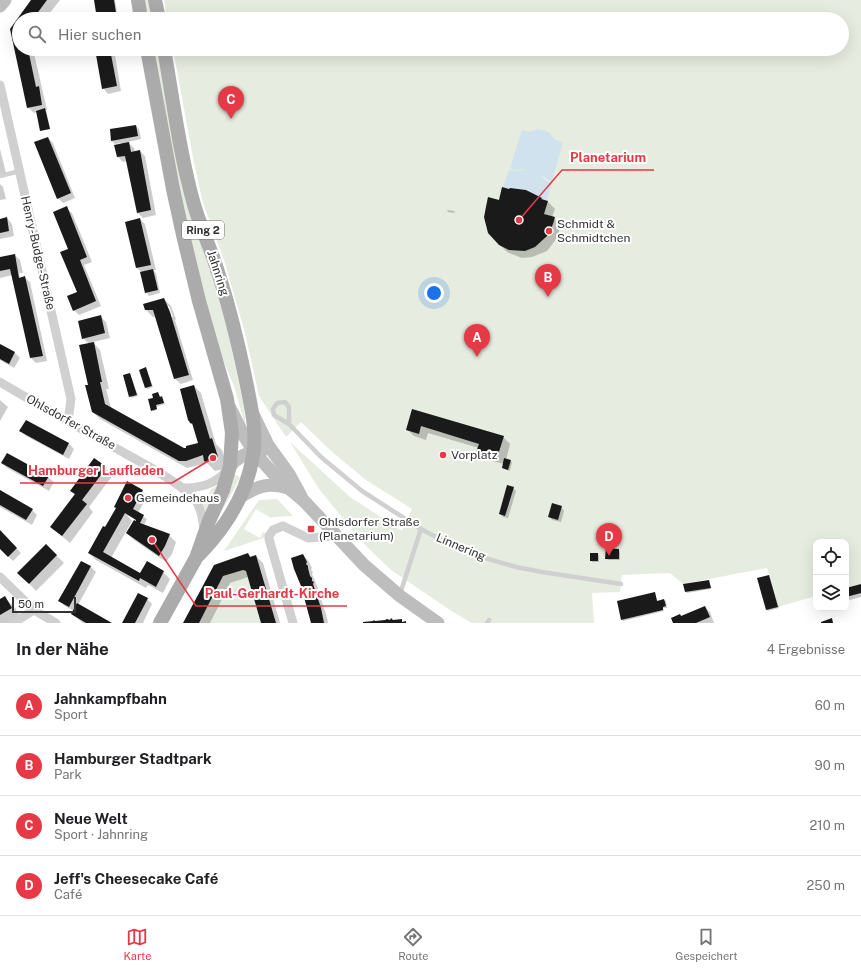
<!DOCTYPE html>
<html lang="de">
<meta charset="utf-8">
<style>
body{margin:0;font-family:"Public Sans",sans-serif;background:#f2f2f2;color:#202124}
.controls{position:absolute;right:12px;bottom:12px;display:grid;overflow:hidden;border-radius:8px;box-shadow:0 4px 16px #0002}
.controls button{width:36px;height:36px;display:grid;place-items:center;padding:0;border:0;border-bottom:1px solid #e0e0e0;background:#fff;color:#202124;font:20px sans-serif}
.scale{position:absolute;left:12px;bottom:10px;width:64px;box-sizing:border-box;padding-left:4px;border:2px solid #333;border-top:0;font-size:11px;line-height:14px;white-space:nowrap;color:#333;-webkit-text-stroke:3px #fff;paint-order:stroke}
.you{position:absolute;left:434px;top:293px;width:14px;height:14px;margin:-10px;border:3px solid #fff;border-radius:50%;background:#1a73e8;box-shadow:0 0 0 6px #1a73e833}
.badge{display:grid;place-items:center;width:26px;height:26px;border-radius:50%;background:#e63946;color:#fff;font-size:13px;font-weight:700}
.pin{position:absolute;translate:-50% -33px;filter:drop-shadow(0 1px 2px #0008)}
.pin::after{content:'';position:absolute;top:21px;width:14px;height:12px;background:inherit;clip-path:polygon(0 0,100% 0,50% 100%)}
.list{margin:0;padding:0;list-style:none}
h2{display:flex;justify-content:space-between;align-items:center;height:52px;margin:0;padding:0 16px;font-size:17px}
h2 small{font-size:13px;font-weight:400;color:#757577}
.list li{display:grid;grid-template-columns:26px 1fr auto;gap:12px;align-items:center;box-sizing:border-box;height:60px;padding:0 16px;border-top:1px solid #e0e0e0}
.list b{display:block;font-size:15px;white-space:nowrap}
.list p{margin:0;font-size:13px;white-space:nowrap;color:#757577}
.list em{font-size:13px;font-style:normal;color:#757577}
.icon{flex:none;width:22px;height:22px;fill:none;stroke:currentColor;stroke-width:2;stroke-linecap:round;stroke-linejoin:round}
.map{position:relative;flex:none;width:861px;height:623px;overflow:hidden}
.search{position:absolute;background:#fff;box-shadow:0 4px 16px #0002;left:12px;right:12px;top:12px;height:44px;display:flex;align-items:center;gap:10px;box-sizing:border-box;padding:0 14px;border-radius:22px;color:#757577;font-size:15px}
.sheet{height:292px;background:#fff}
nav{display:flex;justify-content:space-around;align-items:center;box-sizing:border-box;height:56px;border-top:1px solid #e0e0e0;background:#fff;font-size:11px;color:#757577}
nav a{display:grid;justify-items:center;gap:2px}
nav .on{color:#e63946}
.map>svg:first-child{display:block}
</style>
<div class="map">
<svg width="861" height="623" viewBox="0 0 861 623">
<rect width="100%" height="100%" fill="#fff"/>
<g fill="#e6ecdf">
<polygon points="144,0 149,0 152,19 148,19"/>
<polygon points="164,0 861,0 861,584 846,588 846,542 816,542 816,596 778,607 767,568 683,584 670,573 622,575 620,592 592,593 594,623 472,623 453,612 391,570 364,544 319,489 290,442 350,497 402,531 412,509 366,480 330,450 301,422 286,437 259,396 245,333 224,260 203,203 194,163 173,49 842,49 842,19 167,19"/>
<polygon points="153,49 157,49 182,187 196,231 213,277 227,328 243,403 246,428 234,386 216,343 180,195"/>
<polygon points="234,474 240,477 231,495 213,526"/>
<polygon points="220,484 206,515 203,505 211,489"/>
<polygon points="277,499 293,516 274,517 271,518 256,509 244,529 260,538 263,532 266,534 264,538 224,551 259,500"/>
<polygon points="243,570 246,571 261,623 199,623 223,576"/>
</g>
<polygon fill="#cfe2ee" points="538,129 549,132 555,140 563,142 552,181 547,179 541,175 541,176 546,181 552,183 547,200 541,199 541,198 525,189 509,189 503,187 509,170 515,171 524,170 524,169 515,170 510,168 522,130 530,132"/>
<g fill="#0003" fill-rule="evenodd">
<polygon points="32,0 60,0 45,19 19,19 19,49 33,49 47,110 46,110 50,128 41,130 37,112 34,113 28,107 11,29"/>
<polygon points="95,0 115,0 118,19 98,19"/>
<polygon points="96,49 114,49 121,91 108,94 103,88"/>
<polygon points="136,126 139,129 141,139 128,142 134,148 135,152 140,151 145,156 156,215 143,218 138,213 127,161 123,162 118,157 121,143 115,144 112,141"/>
<polygon points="48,138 53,143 75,198 63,203 58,198"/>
<polygon points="0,149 6,173 0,174"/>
<polygon points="0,184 3,187 6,199 0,200"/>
<polygon points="488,198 499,201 541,198 548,202 555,209 552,217 561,225 557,238 547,251 532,257 522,258 507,252 492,237 485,222 486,206"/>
<polygon points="66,208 72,213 92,262 84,265 101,306 79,315 74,310 78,293 69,249"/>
<polygon points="447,210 454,211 455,213 448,212"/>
<polygon points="7,218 12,224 14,236 0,239 0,220"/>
<polygon points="140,219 145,224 156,270 153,270 156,273 160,293 149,296 146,292 141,272 137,268 126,222"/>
<polygon points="15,255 20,260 23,273 19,273 20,278 24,277 30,282 47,361 36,363 31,358 12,275 0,278 0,258"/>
<path d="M164,299L171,306L176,319L175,320L193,380L181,384L175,379L156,317H153L146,310ZM166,306H169L173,317H171Z"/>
<polygon points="101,317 106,322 110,338 93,342 100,350 109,389 106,389 111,408 184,449 199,443 193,425 192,423 194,386 201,393 216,444 222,450 228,468 215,471 207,463 187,468 100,419 93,412 89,386 89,344 83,338"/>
<polygon points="0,345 15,353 20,358 14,368 0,360"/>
<polygon points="146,368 153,387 147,389 146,388"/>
<polygon points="130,374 138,396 132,398 130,396"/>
<polygon points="158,393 160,398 163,399 165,404 156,407 157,410 154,411 152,410 154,398"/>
<polygon points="0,400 8,407 0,421"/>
<polygon points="413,410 503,437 510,444 506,460 512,462 510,471 504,469 503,468 504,464 485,459 478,451 479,448 428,433 426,440 414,436 407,429"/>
<polygon points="26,421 69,444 74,449 69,459 26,436 21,431"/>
<polygon points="95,459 113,475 89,507 93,512 70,543 51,527 75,495 71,491"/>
<polygon points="2,463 48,477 54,482 49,491 7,468"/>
<polygon points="513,488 516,491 508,518 503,517 500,514"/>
<polygon points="0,491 32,510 37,515 32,525 0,507"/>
<polygon points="142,491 147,496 138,513 147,519 144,525 169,535 176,542 172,554 166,562 134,540 127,533 139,523 135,519 127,515 132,521 111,558 141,574 163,572 170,579 163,593 148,585 146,588 96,560 89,553 106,529"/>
<polygon points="561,507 564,511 561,522 552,520 549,516"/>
<polygon points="0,532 21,553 13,561 0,548"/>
<polygon points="46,545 64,563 36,591 19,573"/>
<polygon points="607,550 619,550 620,552 620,560 608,560 606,558"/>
<polygon points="248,554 252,558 256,556 263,563 280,623 262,623 248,577 230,583 210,623 184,623 214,566"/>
<polygon points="598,554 599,556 599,562 592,562 591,560"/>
<polygon points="303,555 308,560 312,568 311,570 313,572 312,574 318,588 318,590 326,614 328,623 312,623 293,558"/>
<polygon points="81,562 91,567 96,572 78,605 110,623 83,623 72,614 74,611 65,606 60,601"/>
<polygon points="769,576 779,608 768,611 767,610"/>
<polygon points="709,581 711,589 687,593 686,592"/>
<polygon points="861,585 861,597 846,601 846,589"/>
<polygon points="655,593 658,602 664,600 666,601 667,608 663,608 664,611 623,621 622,619"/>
<polygon points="5,598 15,608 22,619 15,623 0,623 0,600"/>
<polygon points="147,599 152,604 143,623 123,623"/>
<polygon points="705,607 710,612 714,623 674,623 680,615 682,617"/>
</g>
<g fill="#1a1a1a">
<polygon points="31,0 47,0 33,19 19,19 19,49 28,49 36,87 39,86 42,105 27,108 10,29"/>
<polygon points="94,0 114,0 117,19 97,19"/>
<polygon points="95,49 110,49 117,86 102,89"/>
<polygon points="45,108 50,129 40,131 36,111"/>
<polygon points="136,125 138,136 111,141 110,129"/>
<polygon points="48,137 71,193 57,199 34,142"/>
<polygon points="129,142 131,152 140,150 151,210 137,213 125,156 117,157 114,145"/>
<polygon points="502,187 509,189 510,188 526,190 542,198 541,199 548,201 544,214 555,217 553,224 547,236 535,247 525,251 509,250 499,245 488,233 484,217 488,197 499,200"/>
<polygon points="67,206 87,257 80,260 96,301 73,311 67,296 77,292 60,252 68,249 53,212"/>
<polygon points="7,217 9,231 0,233 0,219"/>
<polygon points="140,218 151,265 136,268 125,222"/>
<polygon points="15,254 19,278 25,276 43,356 30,358 10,269 0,271 0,257"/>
<polygon points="153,269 158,290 145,293 140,272"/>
<polygon points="164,298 170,312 189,375 174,379 153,310 145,310 143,304"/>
<polygon points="101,315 105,333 82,339 78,321"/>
<polygon points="94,342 102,382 100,382 105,404 184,448 186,448 186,446 198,443 192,423 191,424 188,420 180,389 194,385 210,439 212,438 218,457 206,462 204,461 203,455 186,461 179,461 92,412 85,385 88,385 79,345"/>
<polygon points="0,344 15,352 9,364 0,359"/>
<polygon points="146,367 152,386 145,388 139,370"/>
<polygon points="130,373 137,395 129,397 123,375"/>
<polygon points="158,392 160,397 162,396 164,403 156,405 157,409 151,411 148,399 153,398 152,394"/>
<polygon points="412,409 504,436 497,458 476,452 479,444 421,426 419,434 406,430"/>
<polygon points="26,420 69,443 63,455 19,431"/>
<polygon points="7,453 49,476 43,486 1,463"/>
<polygon points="94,458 107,467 82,500 87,504 62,536 50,527 75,494 70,491"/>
<polygon points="504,458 511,460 508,470 502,468"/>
<polygon points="127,481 143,490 133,509 144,515 140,523 170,534 165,546 159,556 126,533 134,520 136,521 136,520 125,513 103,552 140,573 147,561 164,571 156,587 140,578 139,581 88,553 103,526 105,527 116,508 114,507"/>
<polygon points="507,485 514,487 505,516 499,514"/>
<polygon points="0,490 33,509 26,520 0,505"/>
<polygon points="552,503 562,506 558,520 548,517"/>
<polygon points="0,530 17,548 8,557 0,549"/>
<polygon points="46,544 57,555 29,584 17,573"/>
<polygon points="606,548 619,549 619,559 605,559"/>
<polygon points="248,553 250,557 256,555 276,623 261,623 246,571 243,570 223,576 199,623 183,623 214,565"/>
<rect x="590" y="553" width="8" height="8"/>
<polygon points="303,554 307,562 306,564 308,566 308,568 310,576 312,578 312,581 314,582 313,584 321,608 324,623 311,623 301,586 294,569 291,558"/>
<polygon points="81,561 91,566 69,607 58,601"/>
<polygon points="769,575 778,607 766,610 757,578"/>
<polygon points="709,580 711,588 685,592 683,584"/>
<polygon points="861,584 861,593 846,597 846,588"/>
<polygon points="655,592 657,601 664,599 666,606 663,607 663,610 621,620 617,601"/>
<polygon points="138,593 148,598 145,604 135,623 122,623"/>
<polygon points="5,596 12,608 0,615 0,599"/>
<polygon points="77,603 112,623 86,623 71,614"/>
<polygon points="705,606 710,617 696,623 673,623 671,618 680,614 681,616"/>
<polygon points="391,618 393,620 402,619 402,622 406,621 406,623 363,623 363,622 373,621 374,620 375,621 385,620 387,619 390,620"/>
<polygon points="832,618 833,623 821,623 821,622"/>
</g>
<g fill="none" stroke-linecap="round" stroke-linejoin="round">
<g stroke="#d0d0d0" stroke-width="4.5">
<polyline points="0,176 20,171"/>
<polyline points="289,424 289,407 285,402 277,403 273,409 274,415 289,424 321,457 362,491 421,529 436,537 485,558 516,567 542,572 621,584"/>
<polyline points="400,594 421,529"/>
<polyline points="487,623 489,620"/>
</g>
<g stroke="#d0d0d0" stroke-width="9">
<polyline points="0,85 71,399 68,421"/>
<path d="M0,382C42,407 85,431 128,455C146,465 180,483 194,498C201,507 203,519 204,530"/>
<path d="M182,488C200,488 215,485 227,470"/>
<polyline points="0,577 34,610 56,623"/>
<polyline points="13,623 34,610"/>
<polyline points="293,623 269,539 269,536 273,530 283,526 308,538 337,536"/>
</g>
<g stroke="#bdbdbd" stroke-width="13">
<polyline points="0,6 5,0"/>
<polyline points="230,408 243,434 254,452 280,481 304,501 364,565 400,596 438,623"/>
<polyline points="254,416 268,445 289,474 301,496"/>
<path d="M230,466C238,457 248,451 261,452"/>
<path d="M240,497C258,486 268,482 288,488"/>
</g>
<g stroke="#ababab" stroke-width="14">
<polyline points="138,0 141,19"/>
<polyline points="155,0 159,19"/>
<polyline points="147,49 173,189 183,235 199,301 227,399 232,433 230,466 223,490 209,521 196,558 160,623"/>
<path d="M164,49C173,99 179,151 193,201C199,224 210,246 217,269C230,308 239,347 247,386C252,411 258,436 252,461C245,497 224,529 199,555"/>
</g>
</g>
<g fill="#e63946" stroke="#fff" stroke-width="1.5">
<circle cx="549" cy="231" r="4"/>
<circle cx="443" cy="455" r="4"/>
<circle cx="128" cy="498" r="4"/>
<rect x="307" y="525" width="8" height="8" rx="2"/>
</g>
<g text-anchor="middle" stroke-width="4" stroke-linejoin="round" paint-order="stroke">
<rect fill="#fff" stroke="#707070" stroke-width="1" x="182" y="221" width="42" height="18" rx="3"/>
<g font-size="11" font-weight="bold" fill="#333">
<text x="203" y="234">Ring 2</text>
</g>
<g font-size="12" fill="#333" stroke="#fff" text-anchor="start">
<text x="557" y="228">Schmidt &amp;<tspan x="557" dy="14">Schmidtchen</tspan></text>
<text x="451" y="459">Vorplatz</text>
<text x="136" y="502">Gemeindehaus</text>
<text x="319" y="526">Ohlsdorfer Straße<tspan x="319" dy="14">(Planetarium)</tspan></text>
</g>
<g font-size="12" fill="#333" stroke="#fff">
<text transform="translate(38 253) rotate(77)" y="4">Henry-Budge-Straße</text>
<text transform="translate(218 273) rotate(72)" y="4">Jahnring</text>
<text transform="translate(71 422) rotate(29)" y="4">Ohlsdorfer Straße</text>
<text transform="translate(461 547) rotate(23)" y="4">Linnering</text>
</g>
</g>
<path fill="none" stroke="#e63946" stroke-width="1.5" d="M519 220L562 170H654M213 458L172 483H20M152 540L196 606H347"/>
<g fill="#e63946" stroke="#fff" stroke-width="1.5">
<circle cx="519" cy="220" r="4"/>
<circle cx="213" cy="458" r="4"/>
<circle cx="152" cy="540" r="4"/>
</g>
<g font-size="13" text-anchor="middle" font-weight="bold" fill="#e63946" stroke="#fff" stroke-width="4" stroke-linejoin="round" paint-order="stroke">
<text x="608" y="162">Planetarium</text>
<text x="96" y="475">Hamburger Laufladen</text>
<text x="272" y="598">Paul-Gerhardt-Kirche</text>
</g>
</svg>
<div class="controls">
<button><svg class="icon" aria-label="locate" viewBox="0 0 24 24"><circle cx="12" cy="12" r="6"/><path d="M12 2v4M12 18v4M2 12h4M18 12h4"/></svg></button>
<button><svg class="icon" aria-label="layers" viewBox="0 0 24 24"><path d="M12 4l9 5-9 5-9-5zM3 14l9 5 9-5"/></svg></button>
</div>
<div class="scale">50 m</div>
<div class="you"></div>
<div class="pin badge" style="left:477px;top:357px">A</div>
<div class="pin badge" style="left:548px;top:297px">B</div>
<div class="pin badge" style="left:231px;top:119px">C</div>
<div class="pin badge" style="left:609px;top:556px">D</div>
<div class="search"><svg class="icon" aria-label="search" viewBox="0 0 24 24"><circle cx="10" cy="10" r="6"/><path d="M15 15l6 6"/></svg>Hier suchen</div>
</div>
<section class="sheet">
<h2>In der Nähe<small>4 Ergebnisse</small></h2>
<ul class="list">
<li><span class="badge">A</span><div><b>Jahnkampfbahn</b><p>Sport</p></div><em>60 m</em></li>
<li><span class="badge">B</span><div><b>Hamburger Stadtpark</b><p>Park</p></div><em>90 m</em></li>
<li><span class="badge">C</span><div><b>Neue Welt</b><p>Sport · Jahnring</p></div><em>210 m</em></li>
<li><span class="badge">D</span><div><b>Jeff's Cheesecake Café</b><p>Café</p></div><em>250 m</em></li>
</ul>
</section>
<nav>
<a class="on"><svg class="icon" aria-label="map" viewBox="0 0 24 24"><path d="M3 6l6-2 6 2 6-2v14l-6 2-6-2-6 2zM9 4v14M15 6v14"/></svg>Karte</a>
<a><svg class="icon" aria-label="directions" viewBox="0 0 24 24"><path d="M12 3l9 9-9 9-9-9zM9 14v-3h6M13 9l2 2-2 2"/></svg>Route</a>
<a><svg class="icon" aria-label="saved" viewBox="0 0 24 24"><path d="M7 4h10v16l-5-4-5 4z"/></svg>Gespeichert</a>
</nav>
